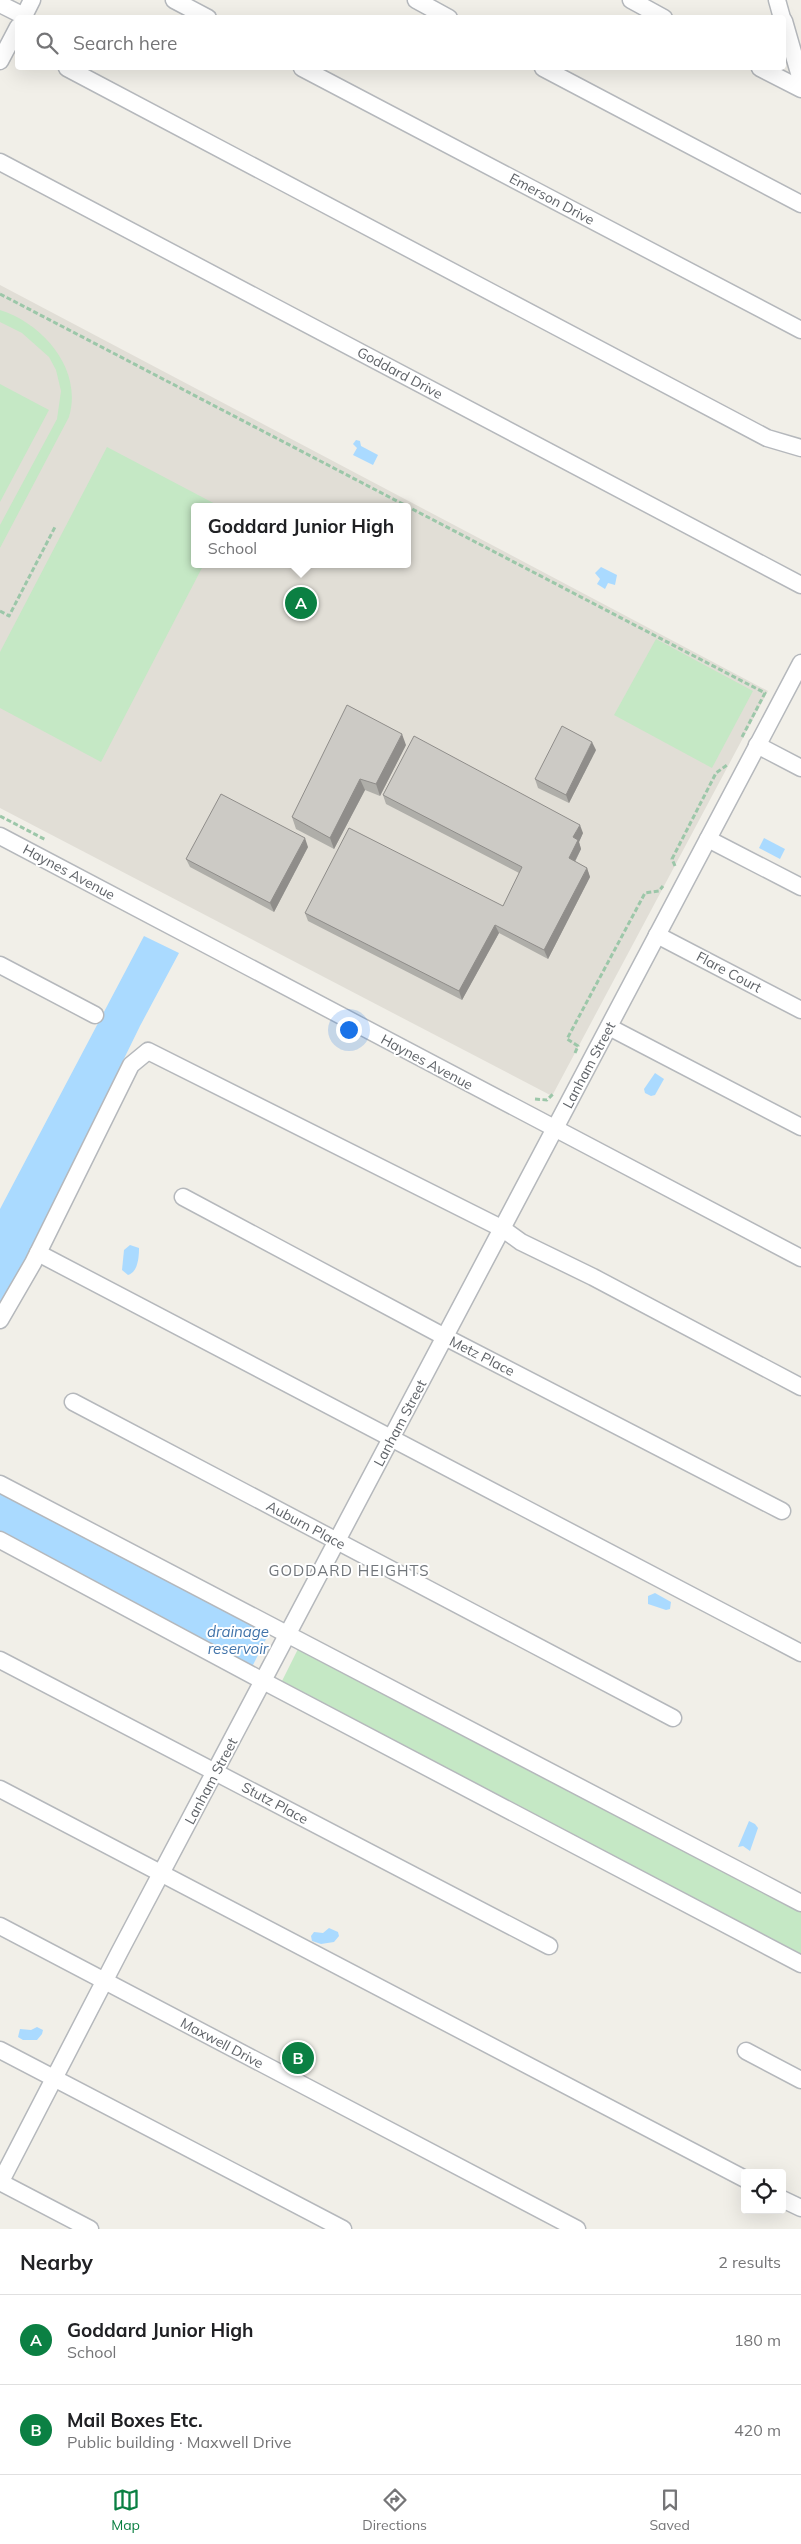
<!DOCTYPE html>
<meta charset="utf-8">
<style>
body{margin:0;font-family:Mulish,sans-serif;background:#f6f6f6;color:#202124}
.controls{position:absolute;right:15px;bottom:15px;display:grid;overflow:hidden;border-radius:5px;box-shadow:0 5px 20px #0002}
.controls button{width:45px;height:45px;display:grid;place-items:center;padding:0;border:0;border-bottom:1px solid #e0e0e0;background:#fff;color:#202124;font:25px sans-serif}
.you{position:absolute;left:348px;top:1029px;width:18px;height:18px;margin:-12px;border:4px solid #fff;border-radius:50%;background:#1a73e8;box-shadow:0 0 0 8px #1a73e833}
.badge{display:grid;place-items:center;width:32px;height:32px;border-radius:50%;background:#0b8043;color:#fff;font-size:16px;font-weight:700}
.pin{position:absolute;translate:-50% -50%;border:2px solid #fff;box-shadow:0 1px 5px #0006}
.popup{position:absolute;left:191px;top:503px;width:220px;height:65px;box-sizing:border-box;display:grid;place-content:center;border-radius:5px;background:#fff;filter:drop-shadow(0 1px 4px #0005);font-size:16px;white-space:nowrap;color:#757577}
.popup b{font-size:19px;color:#202124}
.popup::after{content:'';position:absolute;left:50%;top:100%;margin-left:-10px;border:10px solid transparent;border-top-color:#fff}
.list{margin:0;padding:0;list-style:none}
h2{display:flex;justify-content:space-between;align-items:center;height:65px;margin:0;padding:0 20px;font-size:21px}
h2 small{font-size:16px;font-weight:400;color:#757577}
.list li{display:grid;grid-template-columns:32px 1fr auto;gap:15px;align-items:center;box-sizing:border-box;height:90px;padding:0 20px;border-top:1px solid #e0e0e0}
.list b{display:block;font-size:19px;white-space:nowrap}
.list p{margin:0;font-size:16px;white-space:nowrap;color:#757577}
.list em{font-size:16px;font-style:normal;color:#757577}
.icon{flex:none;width:28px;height:28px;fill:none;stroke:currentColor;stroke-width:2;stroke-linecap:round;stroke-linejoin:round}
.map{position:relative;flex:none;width:801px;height:2229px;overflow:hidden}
.search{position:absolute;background:#fff;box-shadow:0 5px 20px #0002;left:15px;right:15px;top:15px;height:55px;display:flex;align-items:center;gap:12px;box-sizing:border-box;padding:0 18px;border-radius:5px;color:#757577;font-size:19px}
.sheet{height:245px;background:#fff}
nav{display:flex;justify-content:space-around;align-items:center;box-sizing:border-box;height:70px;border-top:1px solid #e0e0e0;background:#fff;font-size:14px;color:#757577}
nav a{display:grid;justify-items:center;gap:2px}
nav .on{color:#0b8043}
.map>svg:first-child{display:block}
</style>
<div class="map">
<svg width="801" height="2229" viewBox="0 0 801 2229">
<rect width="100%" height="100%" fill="#f1efe8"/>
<path fill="#e1ded6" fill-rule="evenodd" d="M0,285L768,691L552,1096L0,808ZM195,507H407V564H195Z"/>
<g fill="#c5e8c5">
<path d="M0,310C44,324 83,370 69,417L0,548V525L57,419L61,391L56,370L49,357L22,333L0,322Z"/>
<polygon points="0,384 49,410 0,502"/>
<polygon points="107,447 221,507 195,507 195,564 204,564 101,762 0,708 0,652"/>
<polygon points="656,639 753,691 712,768 614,715"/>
<polygon points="302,1641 801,1903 801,1963 278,1689"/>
</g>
<g fill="#aadaff">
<polygon points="356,440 360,441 361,446 378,455 373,465 353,455 357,448 353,444"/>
<polygon points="601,567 617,575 615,585 608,583 605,589 597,584 600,579 595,573"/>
<polygon points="764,838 785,849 780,859 759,848"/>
<polygon points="144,936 179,953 140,1026 0,1312 0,1209"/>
<polygon points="655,1073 664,1079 655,1095 651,1096 645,1093 644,1089"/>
<path d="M130,1245L139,1248C139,1257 138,1272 128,1275L122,1270L124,1250Z"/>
<polygon points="0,1491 270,1631 249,1673 0,1533"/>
<polygon points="655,1593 671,1602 670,1609 666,1610 648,1604 648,1596"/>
<polygon points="749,1821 755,1824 758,1828 750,1851 743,1846 738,1847"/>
<polygon points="329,1928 338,1932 339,1936 334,1942 321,1944 312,1941 311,1936 314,1932 323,1933"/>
<polygon points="37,2027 43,2030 42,2034 37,2040 23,2040 18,2037 20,2029 31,2030"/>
</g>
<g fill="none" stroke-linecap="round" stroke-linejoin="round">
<g stroke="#b5b8bc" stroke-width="19">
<g id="minor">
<polyline points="174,0 208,18"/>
<polyline points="416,0 449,18"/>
<polyline points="631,0 664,18"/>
<polyline points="777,0 782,18"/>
<polyline points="0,4 24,16"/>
<polyline points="23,18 32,0"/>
<polyline points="784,21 801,80"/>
<polyline points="0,61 18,27"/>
<polyline points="67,68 767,438 801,448"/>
<polyline points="302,68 801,330"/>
<polyline points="543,68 801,204"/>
<polyline points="760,68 801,89"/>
<polyline points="0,162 801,585"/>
<polyline points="757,745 801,768"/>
<polyline points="0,836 801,1258"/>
<polyline points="708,839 801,887"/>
<polyline points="657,935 801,1010"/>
<polyline points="0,965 95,1015"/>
<polyline points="609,1027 801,1127"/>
<polyline points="183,1197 445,1337 782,1511"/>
<polyline points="38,1253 801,1653"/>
<polyline points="0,1320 33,1263 131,1065 148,1051 503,1229 521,1242 593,1277 801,1387"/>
<polyline points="73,1402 673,1718"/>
<polyline points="0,1484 801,1903"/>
<polyline points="0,1540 263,1681 801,1964"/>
<polyline points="0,1660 549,1946"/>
<polyline points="0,1789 745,2179"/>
<polyline points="0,1926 577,2229"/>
<polyline points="0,2050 343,2229"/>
<polyline points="746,2051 801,2080"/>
<polyline points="0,2182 90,2229"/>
<polyline points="0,2183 120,1951 801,663"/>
<polyline points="782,2199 801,2208"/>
</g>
</g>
<g stroke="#9cc7a9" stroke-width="3" stroke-dasharray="5 2.5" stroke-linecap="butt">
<polyline points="0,294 765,693 742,737"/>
<polyline points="0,611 9,616 55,527"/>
<polyline points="0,816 46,840"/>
<polyline points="675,866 672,859 716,773 727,765"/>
<polyline points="575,1053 578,1046 567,1039 645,893 659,891 663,886"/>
<polyline points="535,1099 547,1100 553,1094"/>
</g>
<use href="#minor" stroke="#fff" stroke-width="16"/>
</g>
<g fill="#afaea9">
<polygon points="406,745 380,796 365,790 334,849 296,829 292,817"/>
<polygon points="596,750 569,803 538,788 535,779"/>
<polygon points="383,795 583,833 579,842 581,849 575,862 587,868 590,877 548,959 499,933 462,1000 308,921 305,913 503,906 519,873 386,804"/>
<polygon points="308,847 274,912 190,867 186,859"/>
</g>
<g fill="#8f8d8a">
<polygon points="402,734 406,745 380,796 376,784"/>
<polygon points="592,742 596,750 569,803 566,795"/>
<polygon points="360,779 365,790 334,849 330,838"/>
<polygon points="580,825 583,833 579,842 581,849 572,867 569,858 573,837"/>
<polygon points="305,838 308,847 274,912 270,903"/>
<polygon points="587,868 590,877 548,959 544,950"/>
<polygon points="495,925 499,933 462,1000 459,991"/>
</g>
<g fill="#cccac5" stroke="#8f8d8a">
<polygon points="347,705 402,734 376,784 360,779 330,838 292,817"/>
<polygon points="562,726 592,742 566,795 535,779"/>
<polygon points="414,736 580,825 573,837 578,840 569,858 587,868 544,950 495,925 459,991 305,913 349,828 503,906 522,867 383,795"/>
<polygon points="221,794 305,838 270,903 186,859"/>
</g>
<g text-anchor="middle" stroke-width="4" stroke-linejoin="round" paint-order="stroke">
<g font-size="14" fill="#5f6368" stroke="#fff">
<text transform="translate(552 199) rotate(28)" y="5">Emerson Drive</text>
<text transform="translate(400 373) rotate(28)" y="5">Goddard Drive</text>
<text transform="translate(69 872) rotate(28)" y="5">Haynes Avenue</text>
<text transform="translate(729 972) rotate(28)" y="5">Flare Court</text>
<text transform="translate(427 1062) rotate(28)" y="5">Haynes Avenue</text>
<text transform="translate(589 1065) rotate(-62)" y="5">Lanham Street</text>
<text transform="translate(482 1356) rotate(27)" y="5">Metz Place</text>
<text transform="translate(400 1423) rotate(-62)" y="5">Lanham Street</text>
<text transform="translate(306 1525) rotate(28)" y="5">Auburn Place</text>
<text transform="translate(211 1781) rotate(-62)" y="5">Lanham Street</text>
<text transform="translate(275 1803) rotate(28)" y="5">Stutz Place</text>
<text transform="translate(222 2043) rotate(28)" y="5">Maxwell Drive</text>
</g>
<g font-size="15" letter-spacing="1" fill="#70757a" stroke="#fff">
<text x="349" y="1576">GODDARD HEIGHTS</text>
</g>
<g font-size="15" font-style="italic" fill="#4174aa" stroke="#fff">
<text x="238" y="1637">drainage<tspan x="238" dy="17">reservoir</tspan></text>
</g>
</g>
</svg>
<div class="controls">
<button><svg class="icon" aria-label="locate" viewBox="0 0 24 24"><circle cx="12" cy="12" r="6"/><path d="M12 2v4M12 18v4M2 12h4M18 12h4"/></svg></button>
</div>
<div class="you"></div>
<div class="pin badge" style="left:301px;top:603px">A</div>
<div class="popup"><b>Goddard Junior High</b>School</div>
<div class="pin badge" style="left:298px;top:2058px">B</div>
<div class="search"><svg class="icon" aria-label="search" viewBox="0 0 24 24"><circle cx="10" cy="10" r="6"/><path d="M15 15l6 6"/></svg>Search here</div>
</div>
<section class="sheet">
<h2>Nearby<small>2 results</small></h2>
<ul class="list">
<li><span class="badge">A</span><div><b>Goddard Junior High</b><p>School</p></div><em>180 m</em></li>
<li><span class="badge">B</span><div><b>Mail Boxes Etc.</b><p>Public building · Maxwell Drive</p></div><em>420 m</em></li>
</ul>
</section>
<nav>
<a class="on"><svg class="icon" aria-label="map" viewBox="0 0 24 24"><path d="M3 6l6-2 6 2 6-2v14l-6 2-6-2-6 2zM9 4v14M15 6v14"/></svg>Map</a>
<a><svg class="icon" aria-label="directions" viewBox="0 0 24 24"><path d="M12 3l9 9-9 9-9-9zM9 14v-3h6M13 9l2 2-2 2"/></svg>Directions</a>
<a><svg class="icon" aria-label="saved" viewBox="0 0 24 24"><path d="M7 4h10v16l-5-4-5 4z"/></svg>Saved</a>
</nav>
